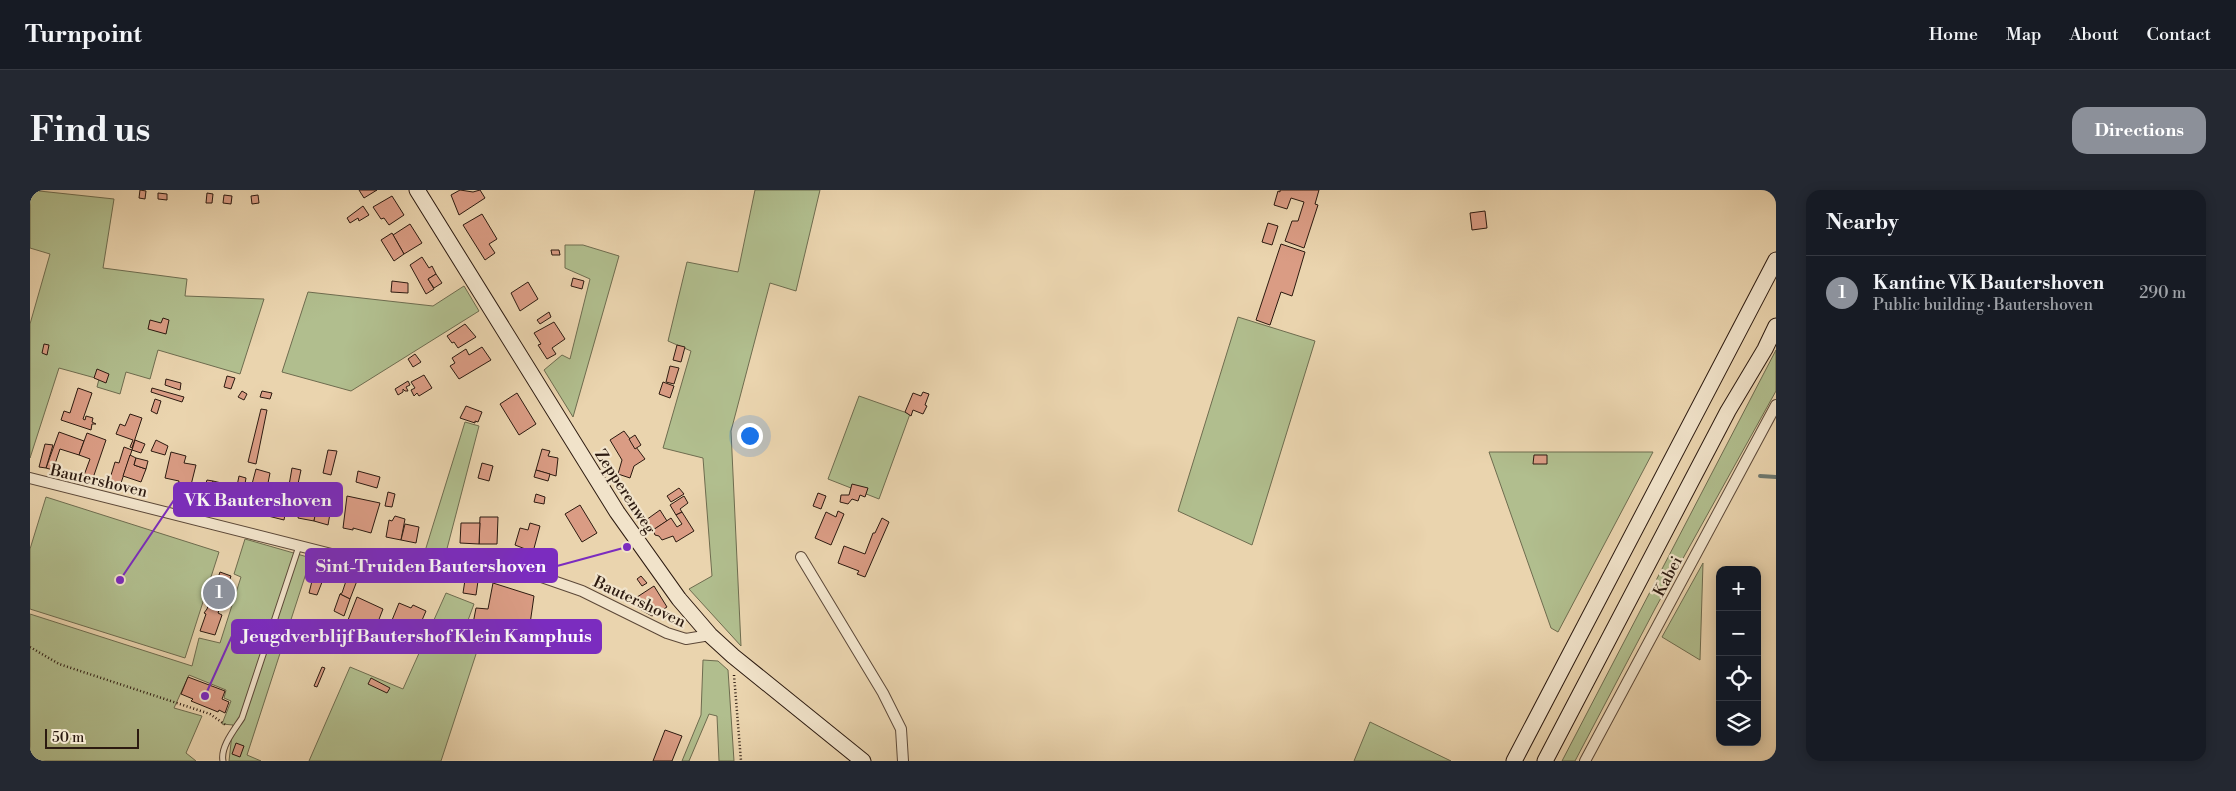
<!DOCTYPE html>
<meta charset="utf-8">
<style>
body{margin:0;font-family:"Libre Bodoni",serif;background:#242831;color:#f1f3f6}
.controls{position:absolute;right:15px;bottom:15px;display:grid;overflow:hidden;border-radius:10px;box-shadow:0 2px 12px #0003}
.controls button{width:45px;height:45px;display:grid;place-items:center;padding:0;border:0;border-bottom:1px solid #363941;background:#171b24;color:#f1f3f6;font:25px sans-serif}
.scale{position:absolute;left:15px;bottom:12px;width:94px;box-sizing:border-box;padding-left:5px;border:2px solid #2c1a10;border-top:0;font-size:14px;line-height:18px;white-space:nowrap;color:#2c1a10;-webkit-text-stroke:4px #f1e3ca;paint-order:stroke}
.you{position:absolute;left:719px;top:245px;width:18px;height:18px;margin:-12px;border:4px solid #fff;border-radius:50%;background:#1a73e8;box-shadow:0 0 0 8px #1a73e833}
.badge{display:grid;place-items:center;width:32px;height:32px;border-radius:50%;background:#8c9099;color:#fff;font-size:16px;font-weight:700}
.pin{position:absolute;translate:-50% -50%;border:2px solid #fff;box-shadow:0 1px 5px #0006}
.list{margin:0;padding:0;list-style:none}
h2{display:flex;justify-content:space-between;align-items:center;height:65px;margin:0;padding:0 20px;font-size:21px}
h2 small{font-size:16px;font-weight:400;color:#9ea1a6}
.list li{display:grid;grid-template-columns:32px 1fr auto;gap:15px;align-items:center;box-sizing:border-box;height:75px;padding:0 20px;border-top:1px solid #363941}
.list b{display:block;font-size:19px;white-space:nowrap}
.list p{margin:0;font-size:16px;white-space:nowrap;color:#9ea1a6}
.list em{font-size:16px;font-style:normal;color:#9ea1a6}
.icon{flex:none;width:28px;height:28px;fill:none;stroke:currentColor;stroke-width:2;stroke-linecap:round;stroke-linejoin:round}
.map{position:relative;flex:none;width:1746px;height:571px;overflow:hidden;border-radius:15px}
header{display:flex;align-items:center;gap:30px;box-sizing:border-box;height:70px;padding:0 25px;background:#171b24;border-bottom:1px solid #363941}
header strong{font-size:24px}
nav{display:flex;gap:28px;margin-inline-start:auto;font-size:18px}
.intro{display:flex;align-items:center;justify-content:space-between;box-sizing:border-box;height:120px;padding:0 30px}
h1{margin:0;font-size:35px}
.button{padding:12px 22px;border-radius:15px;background:#8c9099;color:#fff;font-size:18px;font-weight:700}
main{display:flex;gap:30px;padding:0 30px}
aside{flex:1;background:#171b24;border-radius:15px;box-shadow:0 2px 12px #0003}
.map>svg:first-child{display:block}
</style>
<header>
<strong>Turnpoint</strong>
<nav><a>Home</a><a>Map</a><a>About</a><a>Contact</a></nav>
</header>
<div class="intro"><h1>Find us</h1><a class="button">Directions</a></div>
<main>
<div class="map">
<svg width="1746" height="571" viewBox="0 0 1746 571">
<rect width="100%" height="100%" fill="#ead4ae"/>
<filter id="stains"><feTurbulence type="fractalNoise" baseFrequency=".004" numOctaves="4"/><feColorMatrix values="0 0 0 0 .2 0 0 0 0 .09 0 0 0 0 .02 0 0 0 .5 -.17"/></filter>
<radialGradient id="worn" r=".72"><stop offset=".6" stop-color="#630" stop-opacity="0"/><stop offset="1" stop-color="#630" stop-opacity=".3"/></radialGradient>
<g fill="#b1be8e" stroke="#6e6c4f">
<polygon points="0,0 84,9 73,78 157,89 155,106 234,109 210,184 128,160 120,189 96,182 90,204 67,197 69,189 29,178 0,268 0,134 20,64 0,58"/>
<polygon points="725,0 790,0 766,101 740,93 701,241 711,456 659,399 682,386 673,268 633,258 661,161 638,151 657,72 708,82"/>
<polygon points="535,55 553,55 589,66 543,227 514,180 532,165 540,169 560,89 535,78"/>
<polygon points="434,96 449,121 321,201 252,182 278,102 403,116"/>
<polygon points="1208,127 1285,151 1222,355 1148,321"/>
<polygon points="1746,160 1746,201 1626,417 1545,571 1532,571"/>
<polygon points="829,206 880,224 849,309 798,289"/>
<polygon points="435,232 449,236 413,374 391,374"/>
<polygon points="1459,262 1623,262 1528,442 1521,438"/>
<polygon points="16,307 189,362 155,468 0,419 0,359"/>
<polygon points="215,349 281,368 217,565 231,571 199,571 203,535 192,534 201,511 194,508 196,500 159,485 144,518 172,526 156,563 166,571 0,571 0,424 162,476 169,448 190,453 211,387 204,384"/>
<polygon points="1673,373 1670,470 1632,447"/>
<polygon points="416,403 444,414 430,452 448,458 411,571 279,571 320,477 373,499"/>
<polygon points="673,470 688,471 698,480 704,571 689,571 687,526 679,524 659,571 652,571 671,525"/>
<polygon points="1340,532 1421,571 1324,571"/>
</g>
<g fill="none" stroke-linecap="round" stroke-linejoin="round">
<polyline stroke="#6d7870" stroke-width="4" points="1730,286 1746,287"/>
</g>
<g fill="#da9c84" stroke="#2c1a10">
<polygon points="110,0 116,1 115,9 109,8"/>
<polygon points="329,0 347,0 334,8"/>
<polygon points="430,0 443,2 450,0 455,8 429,25 421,5"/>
<polygon points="1250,0 1289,0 1285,14 1288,15 1274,58 1255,51 1262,31 1268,31 1274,12 1261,8 1257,19 1244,15 1248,1 1250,2"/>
<polygon points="128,3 137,4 137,10 128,9"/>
<polygon points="177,3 183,4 182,13 176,13"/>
<polygon points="194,5 202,6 201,14 193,13"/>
<polygon points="228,5 229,13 222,14 221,6"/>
<polygon points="362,6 374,25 359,35 354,28 351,29 343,17"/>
<polygon points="333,16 339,25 329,31 328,28 320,33 317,28"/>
<polygon points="1455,21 1457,38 1442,40 1440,23"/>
<polygon points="452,24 467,49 459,54 465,63 455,70 433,35"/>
<polygon points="1238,33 1248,36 1242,55 1232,52"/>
<polygon points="380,34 392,53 374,64 363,45"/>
<polygon points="362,43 374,64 364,71 351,50"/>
<polygon points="1251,54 1275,62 1262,106 1251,102 1240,135 1226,130"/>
<polygon points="521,60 529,60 530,65 522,65"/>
<polygon points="392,67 399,78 402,76 406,84 398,89 404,99 396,104 380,75"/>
<polygon points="406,84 412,93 404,98 398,89"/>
<polygon points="543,88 554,91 552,99 541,96"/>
<polygon points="362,91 378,93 378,103 361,102"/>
<polygon points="498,92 508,109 490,121 481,103"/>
<polygon points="519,122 521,127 510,134 507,130"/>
<polygon points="133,128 139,130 136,144 118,139 120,130 131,133"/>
<polygon points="524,132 535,149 522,158 526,164 517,169 508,155 511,154 504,143"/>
<polygon points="435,134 446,147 428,158 424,152 422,153 417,146"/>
<polygon points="14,154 19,155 17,165 12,163"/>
<polygon points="647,155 655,157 651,172 643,170"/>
<polygon points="452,157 461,170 429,189 420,176 425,173 422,168 436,159 439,165"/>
<polygon points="385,164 391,172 383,177 378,169"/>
<polygon points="640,176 649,178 644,194 636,192"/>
<polygon points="67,179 79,184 76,193 64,188"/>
<polygon points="394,185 402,198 389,206 387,203 384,206 381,200 385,198 381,192"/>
<polygon points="197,186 205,188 201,199 194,197"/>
<polygon points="136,189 151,193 150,200 135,195"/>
<polygon points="378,191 380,195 376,197 378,201 375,201 373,199 373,202 368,205 365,199"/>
<polygon points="633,192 644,196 640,208 629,204"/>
<polygon points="48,198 62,203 53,229 55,230 56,226 63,228 62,232 66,234 62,234 61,240 31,230 34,221 40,223"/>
<polygon points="122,198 154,207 152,212 121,202"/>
<polygon points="212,201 217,204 214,210 208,207"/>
<polygon points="232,201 242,203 240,209 230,207"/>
<polygon points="893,202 899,204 895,215 897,216 893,224 883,220 881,226 875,222 883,203 891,206"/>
<polygon points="487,203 506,234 489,245 470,214"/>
<polygon points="125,209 131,211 127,224 121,221"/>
<polygon points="436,216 452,222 448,232 445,231 445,233 430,228"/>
<polygon points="231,219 237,220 226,274 218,272"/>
<polygon points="100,224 112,228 102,258 100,257 103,250 86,244 90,234 95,236"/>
<polygon points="594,241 615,269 604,276 600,288 588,284 592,270 580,250"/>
<polygon points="29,242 54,251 49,265 30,259 23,280 16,278"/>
<polygon points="57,243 76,250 62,291 53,288 60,269 49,265"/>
<polygon points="605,245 611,255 605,259 599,249"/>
<polygon points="105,250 115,254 111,263 102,260"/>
<polygon points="126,250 138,256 135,265 121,261"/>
<polygon points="15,254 23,255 16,278 9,277"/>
<polygon points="94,257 102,260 89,299 78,295 85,272 89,273"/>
<polygon points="512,259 520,261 518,266 528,268 526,286 506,280"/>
<polygon points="298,260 307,261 301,285 293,283"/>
<polygon points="141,262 156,266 154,273 166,275 160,299 148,295 149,291 135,288"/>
<polygon points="100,265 106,268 104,275 116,279 111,292 93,286"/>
<polygon points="1504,265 1517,265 1517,274 1503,274"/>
<polygon points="106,268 118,271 116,279 104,275"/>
<polygon points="452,273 463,276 459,291 448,288"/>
<polygon points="262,278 271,280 266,303 259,303 254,330 238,326 244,298 258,301"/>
<polygon points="226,279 240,283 238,293 245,294 238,326 222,323 229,296 222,294"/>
<polygon points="506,280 520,284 518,291 504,287"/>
<polygon points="328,281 350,287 347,298 326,292"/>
<polygon points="209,286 216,288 211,318 196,315 200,295 207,296"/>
<polygon points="177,290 183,291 181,303 173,302"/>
<polygon points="183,291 200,295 196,315 179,311"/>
<polygon points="822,294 838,298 835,307 830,305 828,311 822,309 818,314 810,312 811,305 819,305"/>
<polygon points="649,298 654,304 641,312 637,306"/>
<polygon points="358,302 365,304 362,317 355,316"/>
<polygon points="788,303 796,306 791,319 783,316"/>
<polygon points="506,304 515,307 514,314 504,312"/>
<polygon points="317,306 350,313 341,343 323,338 323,340 313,338"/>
<polygon points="654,306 658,313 650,319 652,322 646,325 640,315"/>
<polygon points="271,312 287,315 284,331 268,328"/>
<polygon points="287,315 301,318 298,335 284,331"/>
<polygon points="550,315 567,343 552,352 535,324"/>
<polygon points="630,320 637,331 623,340 616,330"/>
<polygon points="808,321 814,324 801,355 785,348 796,322 806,327"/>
<polygon points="652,322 664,341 646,352 643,346 632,350 629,346 625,345 623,340 641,328 647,337 652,334 646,325"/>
<polygon points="365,326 375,329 371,350 356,347 359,330 362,331"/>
<polygon points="450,327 468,327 467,354 449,354"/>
<polygon points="852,328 859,332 835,387 827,384 829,381 808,373 814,356 835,364 843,343 845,343"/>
<polygon points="431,333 450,333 449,354 430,353"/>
<polygon points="500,333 510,336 503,362 485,355 490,338 498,340"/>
<polygon points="375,334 389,337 386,353 371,350"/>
<polygon points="320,379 330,383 320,409 310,404 312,403"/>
<polygon points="190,382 201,386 188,423 192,425 185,445 170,441 176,424 174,423 177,419"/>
<polygon points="284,383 294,387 287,405 279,403"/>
<polygon points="611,386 617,393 612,396 607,389"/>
<polygon points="435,390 448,391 446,405 433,403"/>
<polygon points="463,393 504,406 500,434 494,448 471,441 470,445 457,443 456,447 441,444 446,418 458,419"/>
<polygon points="624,396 637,417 622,426 606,417 601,411"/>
<polygon points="310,404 320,409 314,426 304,421"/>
<polygon points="327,407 353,419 346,437 334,431 332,436 318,430"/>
<polygon points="369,413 381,418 383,415 396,421 383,451 358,440"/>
<polygon points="292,477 295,478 287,497 284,496"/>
<polygon points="158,487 195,501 192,509 199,512 195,523 189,520 188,522 161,511 163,509 151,504"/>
<polygon points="341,488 360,498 357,503 338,494"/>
<polygon points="635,540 652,546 642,571 623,571"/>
<polygon points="206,553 214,556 210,567 202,564"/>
</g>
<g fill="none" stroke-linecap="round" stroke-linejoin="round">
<g stroke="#5c4838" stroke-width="7">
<path id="lane" d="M193,571C190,557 205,539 212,528L269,356"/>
</g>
<g stroke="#5c4838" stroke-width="12">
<g id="street">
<polyline points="0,288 341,374 394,380 461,379 503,384 552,401 637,443 656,449 680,445"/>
<polyline points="771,367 853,503 871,539 873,571"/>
<polyline points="1555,571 1746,215"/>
</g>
</g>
<g stroke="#2c1a10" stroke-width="17">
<g id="secondary">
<polyline points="387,0 587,322 649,409 680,445 703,466 833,571"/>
<polyline points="1484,571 1746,70"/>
<polyline points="1515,571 1698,221 1735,159 1746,136"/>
</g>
</g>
<g stroke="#2c1a10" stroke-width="2.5" stroke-dasharray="1 2.5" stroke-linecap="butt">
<polyline points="0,457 29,474 180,524 197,536"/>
<polyline points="704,485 711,571"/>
</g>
<use href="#lane" stroke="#f1e3ca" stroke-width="5"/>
<use href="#street" stroke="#f1e3ca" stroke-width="10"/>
<use href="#secondary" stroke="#f1e3ca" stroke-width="15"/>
</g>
<g text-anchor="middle" stroke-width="4.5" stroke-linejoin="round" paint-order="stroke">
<g font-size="16" fill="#2c1a10" stroke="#f1e3ca">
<text transform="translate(69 290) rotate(13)" y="6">Bautershoven</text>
<text transform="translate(596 301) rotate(57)" y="6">Zepperenweg</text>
<text transform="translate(1637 386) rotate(-62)" y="6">Kabei</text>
<text transform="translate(610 411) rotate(25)" y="6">Bautershoven</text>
</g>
</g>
<path fill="none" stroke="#7b2cbf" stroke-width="2" d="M90 390L144 310M597 357L527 376M175 506L202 446"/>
<g fill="#7b2cbf" stroke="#f1e3ca" stroke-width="2">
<circle cx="90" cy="390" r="5"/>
<circle cx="597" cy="357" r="5"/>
<circle cx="175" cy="506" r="5"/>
</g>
<g fill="#7b2cbf" stroke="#7b2cbf" stroke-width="2">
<rect x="144" y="293" width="168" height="33" rx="5"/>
<rect x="276" y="359" width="251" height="33" rx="5"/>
<rect x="202" y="430" width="369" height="33" rx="5"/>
</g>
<g font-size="18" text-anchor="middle" font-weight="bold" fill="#fff">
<text x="228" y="316">VK Bautershoven</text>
<text x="401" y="382">Sint-Truiden Bautershoven</text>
<text x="387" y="452">Jeugdverblijf Bautershof Klein Kamphuis</text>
</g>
<rect width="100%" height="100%" filter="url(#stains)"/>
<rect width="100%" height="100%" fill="url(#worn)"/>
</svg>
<div class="controls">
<button>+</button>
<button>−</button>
<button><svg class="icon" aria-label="locate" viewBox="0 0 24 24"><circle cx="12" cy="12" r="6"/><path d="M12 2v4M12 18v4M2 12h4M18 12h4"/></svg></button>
<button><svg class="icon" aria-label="layers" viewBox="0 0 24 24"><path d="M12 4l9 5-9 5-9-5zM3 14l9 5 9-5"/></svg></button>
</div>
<div class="scale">50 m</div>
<div class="you"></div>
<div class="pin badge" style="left:189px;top:403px">1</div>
</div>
<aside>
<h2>Nearby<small></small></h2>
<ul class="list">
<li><span class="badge">1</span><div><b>Kantine VK Bautershoven</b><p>Public building · Bautershoven</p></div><em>290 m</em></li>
</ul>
</aside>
</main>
